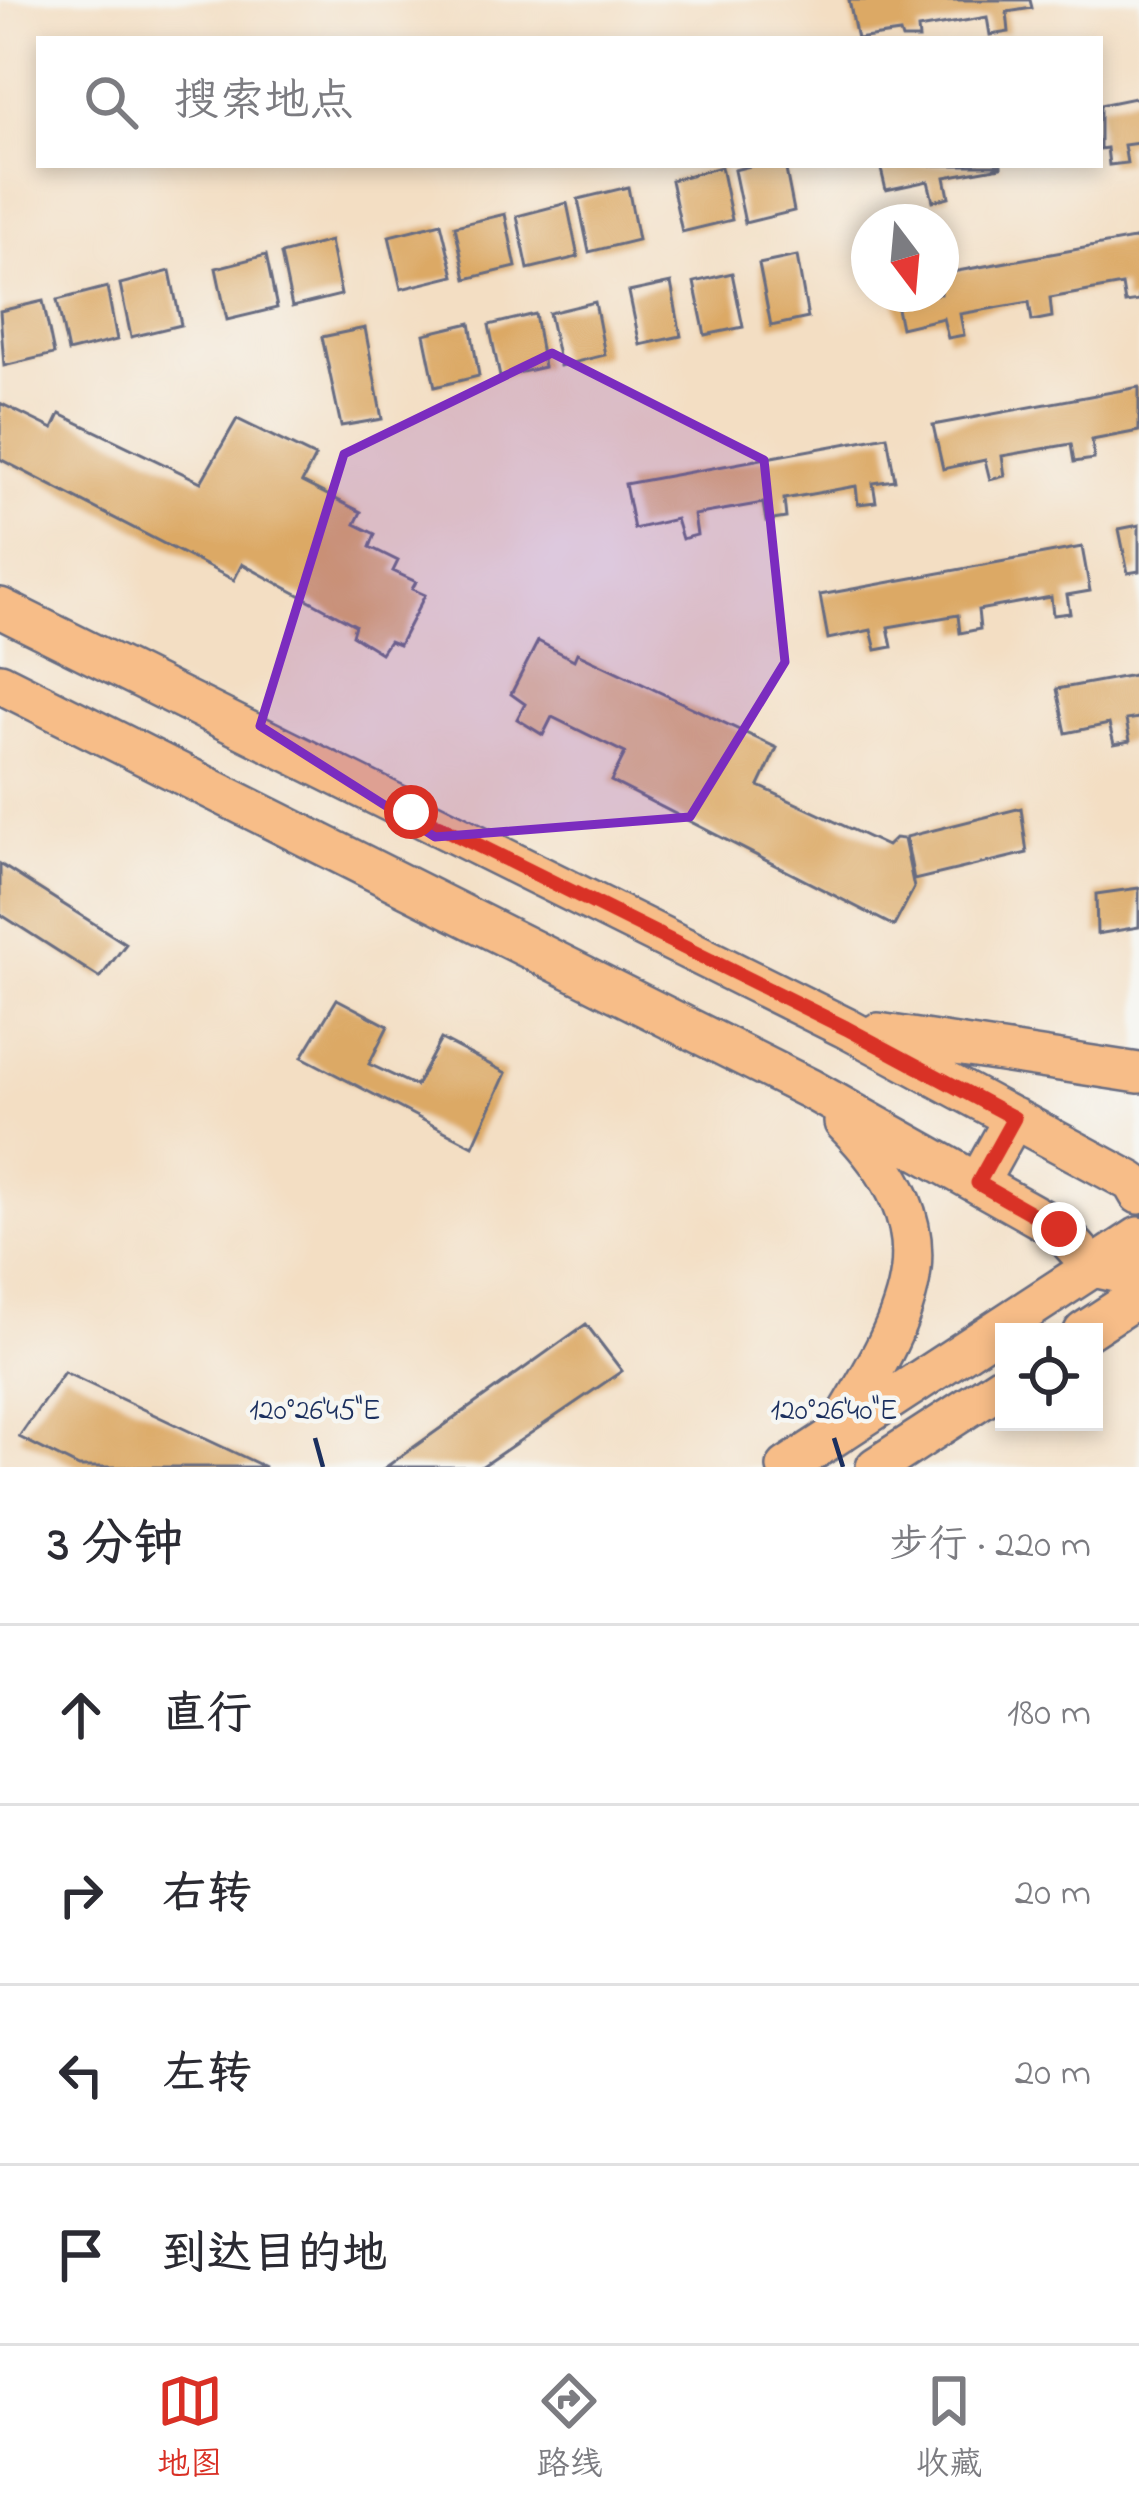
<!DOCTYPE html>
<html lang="zh">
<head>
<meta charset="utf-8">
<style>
  :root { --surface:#fff; --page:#f7f7f7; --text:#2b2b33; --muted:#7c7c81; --line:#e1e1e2; --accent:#d93025 }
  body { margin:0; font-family:"Indie Flower","LXGW WenKai TC",sans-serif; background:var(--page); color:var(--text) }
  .controls { position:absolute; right:36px; bottom:36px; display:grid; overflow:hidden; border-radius:0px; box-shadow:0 6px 18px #0003 }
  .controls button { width:108px; height:108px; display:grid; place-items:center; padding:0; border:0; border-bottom:3px solid var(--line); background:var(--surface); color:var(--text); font:60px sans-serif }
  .compass { position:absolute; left:851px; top:204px; width:108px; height:108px; border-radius:50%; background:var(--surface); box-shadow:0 6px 18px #0003; rotate:164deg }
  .stop { position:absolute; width:36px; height:36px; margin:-27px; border:9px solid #d93025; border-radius:50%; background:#fff }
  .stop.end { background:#d93025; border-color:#fff; box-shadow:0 3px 12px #0008 }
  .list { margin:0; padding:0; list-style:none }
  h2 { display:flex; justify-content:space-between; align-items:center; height:156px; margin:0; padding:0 48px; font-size:51px }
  h2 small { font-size:39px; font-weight:400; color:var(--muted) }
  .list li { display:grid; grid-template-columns:78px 1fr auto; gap:36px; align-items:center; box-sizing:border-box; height:180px; padding:0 48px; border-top:3px solid var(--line) }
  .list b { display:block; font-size:45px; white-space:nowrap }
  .list em { font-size:39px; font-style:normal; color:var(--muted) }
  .icon { flex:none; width:66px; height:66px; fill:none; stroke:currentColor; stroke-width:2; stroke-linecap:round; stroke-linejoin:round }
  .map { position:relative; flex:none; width:1139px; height:1467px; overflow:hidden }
  .search { position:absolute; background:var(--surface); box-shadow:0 6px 18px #0003; left:36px; right:36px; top:36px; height:132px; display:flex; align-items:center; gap:30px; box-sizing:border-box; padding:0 42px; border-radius:0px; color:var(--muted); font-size:45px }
  .sheet { height:876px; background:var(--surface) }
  nav { display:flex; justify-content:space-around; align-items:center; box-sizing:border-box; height:168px; border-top:3px solid var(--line); background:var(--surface); font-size:33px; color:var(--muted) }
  nav a { display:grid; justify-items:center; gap:6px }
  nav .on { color:var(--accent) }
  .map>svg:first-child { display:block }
  .building { fill:#dca965 }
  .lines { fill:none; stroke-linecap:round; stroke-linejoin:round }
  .major-casing { stroke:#676c81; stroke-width:44 }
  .major { stroke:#f7bd88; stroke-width:39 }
  .route { stroke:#d93025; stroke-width:15 }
  .marked { fill:#7b2cbf; fill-opacity:0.2; stroke:#7b2cbf; stroke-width:9; stroke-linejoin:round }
  .ticks { fill:none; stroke:#1b2f5e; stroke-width:4.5 }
  .ticks-label { font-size:30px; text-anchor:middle; fill:#1b2f5e; stroke:#f6f6f2; stroke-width:9; stroke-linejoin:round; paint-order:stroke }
</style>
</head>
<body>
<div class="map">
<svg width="1139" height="1467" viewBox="0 0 1139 1467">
  <rect width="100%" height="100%" fill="#f6f6f2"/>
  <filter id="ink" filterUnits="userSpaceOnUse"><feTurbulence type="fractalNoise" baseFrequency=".00833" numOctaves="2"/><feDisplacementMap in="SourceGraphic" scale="24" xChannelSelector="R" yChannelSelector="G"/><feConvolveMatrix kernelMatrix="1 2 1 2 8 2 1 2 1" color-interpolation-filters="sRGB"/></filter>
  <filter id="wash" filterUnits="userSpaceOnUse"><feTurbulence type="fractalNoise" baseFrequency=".004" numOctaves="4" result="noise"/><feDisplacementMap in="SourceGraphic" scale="48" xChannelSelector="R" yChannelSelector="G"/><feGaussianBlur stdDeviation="2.7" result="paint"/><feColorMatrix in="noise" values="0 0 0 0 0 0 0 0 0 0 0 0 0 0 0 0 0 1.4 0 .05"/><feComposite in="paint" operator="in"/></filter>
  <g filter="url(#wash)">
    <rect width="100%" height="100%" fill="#f3dec3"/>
    <g id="blocks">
      <!-- building -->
      <path class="building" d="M849 0H1030L1032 8 1007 12 1009 32 990 35 987 17 918 29 919 39H902L900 33 857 39Z
        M1139 97V143L1124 145 1127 163 1109 165 1107 148 1100 149V105Z
        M754 165H785L794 211 745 223 734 170Z
        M880 165H1001V167L945 177 949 197 933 201 928 181 886 190Z
        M721 167 732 220 682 232 671 180Z
        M628 187 638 240 589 252 578 199Z
        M567 203 578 257 528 269 517 216Z
        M505 214 516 267 466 279 455 226Z
        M441 223 454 276 401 289 389 236Z
        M1139 238V301L1125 303 1122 285 1050 298 1052 317 1032 321 1029 302 960 314 964 335 948 338 943 318 901 328 894 294H941V274Z
        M330 241 341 295 292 307 281 254Z
        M266 255 277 308 227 320 216 268Z
        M797 256 808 318 771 326 759 264Z
        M170 271 181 325 131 337 120 284Z
        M732 273 743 327 705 335 694 282Z
        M671 283 681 336 640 345 629 292Z
        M107 287 117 340 68 352 57 300Z
        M43 301 54 354 4 366 0 311Z
        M595 302 605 355 560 366 549 313Z
        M535 314 544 367 500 377 489 325Z
        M470 323 479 376 435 387 424 334Z
        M365 328 382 419 341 426 322 337Z
        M1139 387V431L1092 440 1094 459 1074 462 1071 444 1002 456 1005 476 990 480 985 460 943 469 933 425Z
        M0 403 53 429 60 414 201 482 237 419 315 457 302 482 361 512 355 524 375 534 370 547 398 561 393 571 416 582 412 589 425 595 399 645 389 641 381 653 352 635 355 625 242 564 234 580 0 459Z
        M887 436 895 480 873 483 876 502 858 504 856 486 784 499 786 518 766 521 763 503 694 515 697 535 682 539 676 519 634 529 625 484Z
        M1139 525V571L1128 573 1119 529Z
        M1082 547 1090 591 1067 595 1070 613 1053 615 1051 597 978 610 980 629 960 633 958 615 888 627 892 647 876 650 871 630 828 639 820 595Z
        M538 641 574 660 577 653 777 748 759 786 887 846 895 838 904 839 914 888 894 926 611 781 625 753 552 717 543 735 517 719 525 704 511 694Z
        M1139 674V718L1126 720 1130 741 1114 744 1109 724 1066 733 1057 689Z
        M1021 808 1027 853 914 880 906 837Z
        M0 864 126 944 100 978 0 914Z
        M1139 888V927L1097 934 1096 894Z
        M337 999 388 1026 369 1064 416 1086 441 1039 506 1073 473 1146 302 1057Z
        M586 1324 622 1371 481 1467H386Z
        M64 1372 265 1467H79L19 1437Z"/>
    </g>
  </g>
  <g filter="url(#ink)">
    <use href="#blocks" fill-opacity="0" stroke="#676c81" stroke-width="3"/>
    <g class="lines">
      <defs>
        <path id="major" d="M0 608 846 1028 1132 1182 1139 1194
          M0 683 810 1089 1059 1229 1093 1267 1139 1277
          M878 1033 1139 1073
          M978 1183 1014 1118
          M1084 1332 1139 1296
          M841 1426C912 1308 955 1233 844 1122
          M787 1467 1139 1237
          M876 1467 1004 1384"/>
      </defs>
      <!-- major casing -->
      <use href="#major" class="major-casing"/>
      <!-- major -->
      <use href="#major" class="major"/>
    </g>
  </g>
  <g class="lines" filter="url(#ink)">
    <!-- route -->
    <path class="route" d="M411 812 846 1028 1014 1118 978 1183 1059 1229"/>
  </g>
  <!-- marked area -->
  <path class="marked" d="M552 353 764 460 785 662 690 817 435 837 260 726 344 454Z"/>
  <!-- ticks -->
  <path class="ticks" d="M315 1438 323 1467M834 1438 843 1467"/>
  <g class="ticks-label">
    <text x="315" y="1419">120°26'45"E</text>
    <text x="834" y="1419">120°26'40"E</text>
  </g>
</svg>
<div class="controls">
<button><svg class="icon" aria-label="locate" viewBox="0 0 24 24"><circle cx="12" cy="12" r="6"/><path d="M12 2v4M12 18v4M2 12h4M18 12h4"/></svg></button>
</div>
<svg class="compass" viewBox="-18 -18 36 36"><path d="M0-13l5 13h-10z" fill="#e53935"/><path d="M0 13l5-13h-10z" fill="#7c7c81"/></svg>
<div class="stop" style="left:411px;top:812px"></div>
<div class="stop end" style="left:1059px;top:1229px"></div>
<div class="search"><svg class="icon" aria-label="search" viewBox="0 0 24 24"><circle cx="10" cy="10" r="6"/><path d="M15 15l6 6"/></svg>搜索地点</div>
</div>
<section class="sheet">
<h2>3 分钟<small>步行 · 220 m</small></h2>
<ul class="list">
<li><svg class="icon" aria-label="ahead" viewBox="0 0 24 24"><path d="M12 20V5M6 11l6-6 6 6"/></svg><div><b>直行</b></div><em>180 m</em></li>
<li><svg class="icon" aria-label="right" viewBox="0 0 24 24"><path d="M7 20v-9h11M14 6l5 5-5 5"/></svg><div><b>右转</b></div><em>20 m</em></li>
<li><svg class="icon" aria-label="left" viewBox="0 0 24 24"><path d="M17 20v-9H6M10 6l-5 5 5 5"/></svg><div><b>左转</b></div><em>20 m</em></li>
<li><svg class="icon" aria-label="arrive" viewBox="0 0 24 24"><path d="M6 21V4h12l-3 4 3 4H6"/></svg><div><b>到达目的地</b></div></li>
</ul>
</section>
<nav>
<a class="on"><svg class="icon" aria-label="map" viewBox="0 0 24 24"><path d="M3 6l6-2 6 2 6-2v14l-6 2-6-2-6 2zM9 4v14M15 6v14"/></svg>地图</a>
<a><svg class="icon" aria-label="directions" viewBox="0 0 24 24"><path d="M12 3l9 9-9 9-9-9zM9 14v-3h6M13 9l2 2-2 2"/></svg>路线</a>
<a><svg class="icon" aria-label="saved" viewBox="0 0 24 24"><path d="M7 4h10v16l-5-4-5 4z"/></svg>收藏</a>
</nav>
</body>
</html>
